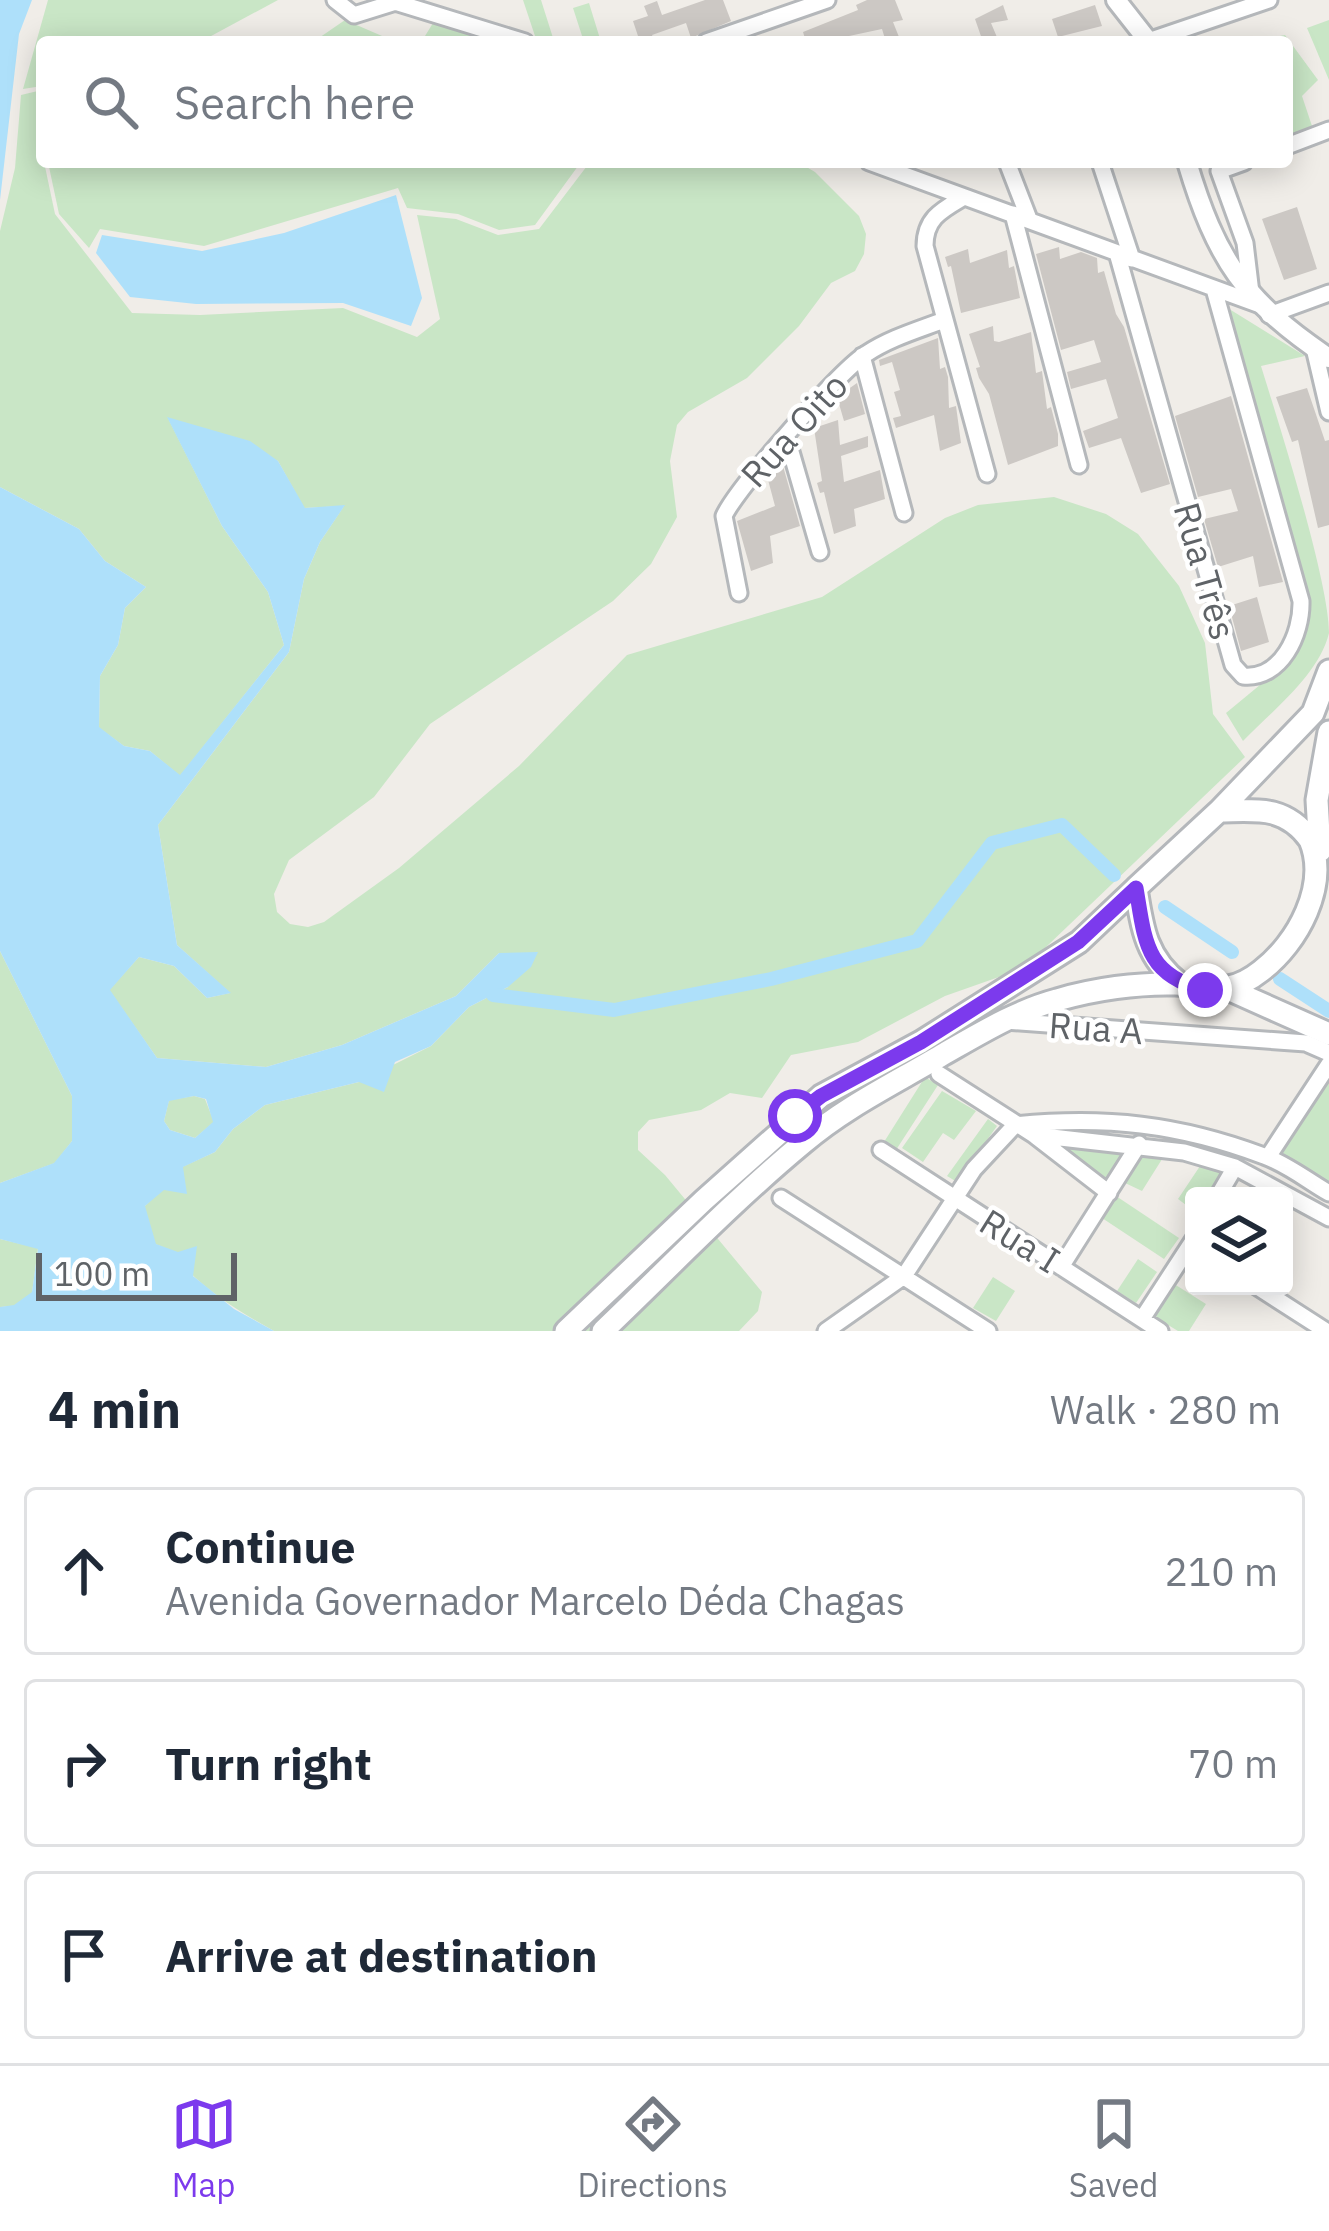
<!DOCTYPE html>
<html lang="en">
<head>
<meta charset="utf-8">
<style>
  :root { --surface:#fff; --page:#f6f6f7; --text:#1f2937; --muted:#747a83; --line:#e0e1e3; --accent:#7c3aed }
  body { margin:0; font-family:"IBM Plex Sans",sans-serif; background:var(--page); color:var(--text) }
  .controls { position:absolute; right:36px; bottom:36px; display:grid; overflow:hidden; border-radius:12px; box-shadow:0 6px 30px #0003 }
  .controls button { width:108px; height:108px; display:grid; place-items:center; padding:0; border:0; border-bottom:3px solid var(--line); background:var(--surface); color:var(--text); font:60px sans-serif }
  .scale { position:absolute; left:36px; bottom:30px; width:201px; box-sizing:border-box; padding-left:12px; border:6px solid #5f6367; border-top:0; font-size:33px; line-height:42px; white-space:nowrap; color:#5f6367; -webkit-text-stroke:9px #fff; paint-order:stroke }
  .stop { position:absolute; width:36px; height:36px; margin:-27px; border:9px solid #7c3aed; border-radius:50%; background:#fff }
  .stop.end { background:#7c3aed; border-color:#fff; box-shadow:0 3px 12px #0008 }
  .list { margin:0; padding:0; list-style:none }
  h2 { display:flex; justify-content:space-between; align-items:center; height:156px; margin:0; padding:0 48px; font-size:51px }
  h2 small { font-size:39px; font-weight:400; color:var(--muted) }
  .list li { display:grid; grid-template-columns:78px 1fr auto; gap:36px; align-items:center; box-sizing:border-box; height:168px; margin:0 24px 24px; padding:0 24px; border:3px solid var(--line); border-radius:12px }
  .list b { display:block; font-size:45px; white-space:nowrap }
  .list p { margin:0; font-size:39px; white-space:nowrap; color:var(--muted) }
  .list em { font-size:39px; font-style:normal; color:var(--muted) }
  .icon { flex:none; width:66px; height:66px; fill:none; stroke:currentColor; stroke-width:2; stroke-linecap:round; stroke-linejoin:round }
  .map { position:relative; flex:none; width:1329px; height:1331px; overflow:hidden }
  .search { position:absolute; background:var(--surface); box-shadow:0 6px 30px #0003; left:36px; right:36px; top:36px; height:132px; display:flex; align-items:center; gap:30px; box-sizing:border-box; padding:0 42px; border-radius:12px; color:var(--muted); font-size:45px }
  .sheet { height:732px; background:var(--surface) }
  nav { display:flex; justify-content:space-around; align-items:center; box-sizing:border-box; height:168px; border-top:3px solid var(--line); background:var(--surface); font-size:33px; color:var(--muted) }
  nav a { display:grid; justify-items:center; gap:6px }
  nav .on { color:var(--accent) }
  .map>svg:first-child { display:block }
  .green { fill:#c9e6c6 }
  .water { fill:#aee0fa; fill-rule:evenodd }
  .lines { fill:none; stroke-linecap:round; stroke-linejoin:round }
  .canal { stroke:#aee0fa; stroke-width:14 }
  .building { fill:#ccc8c4 }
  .minor-casing { stroke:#b5b8bb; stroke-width:21 }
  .tertiary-casing { stroke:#b5b8bb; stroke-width:24 }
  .secondary-casing { stroke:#b4b7bb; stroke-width:27 }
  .minor { stroke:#fff; stroke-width:15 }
  .tertiary { stroke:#fff; stroke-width:18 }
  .secondary { stroke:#fff; stroke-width:21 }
  .route { stroke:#7c3aed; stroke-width:15 }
  .labels { text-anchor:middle; stroke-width:9; stroke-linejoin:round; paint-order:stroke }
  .street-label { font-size:36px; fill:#5f6367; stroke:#fff }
</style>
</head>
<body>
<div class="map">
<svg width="1329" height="1331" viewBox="0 0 1329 1331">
  <rect width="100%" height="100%" fill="#f0ede8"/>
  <!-- green -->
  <path class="green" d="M48 0H278L200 42H42V86L23 89Z
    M523 0H541L554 41 535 36Z
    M589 3 601 42H584L573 8Z
    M345 20 396 42H313Z
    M1329 20V80L1307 28Z
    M433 23 493 42H405L425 36Z
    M1285 35 1318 80 1302 96 1313 129 1287 140V42H1245Z
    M42 90 40 143 55 214 132 313 200 315 343 308 417 337 440 319 417 215 456 219 498 235 539 229 590 162H798L815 172 859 216 866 234 864 254 855 271 831 283 799 326 747 378 688 412 677 425 670 461 677 517 651 564 613 601 430 724 374 797 289 860 274 894 277 912 290 924 308 927 324 922 399 868 519 766 627 655 822 597 945 518 978 505 1054 497 1106 514 1138 534 1179 586 1205 643 1213 714 1245 757 1024 968 945 996 858 1042 791 1055 762 1098 730 1093 701 1110 649 1120 638 1132V1150L665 1175 762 1292 758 1311 739 1331H274C247 1316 222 1301 199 1281 179 1264 183 1254 155 1244L144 1207 182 1167 215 1152 233 1129 265 1105 359 1082 431 1046 469 1007 508 987 499 953 456 996 342 1045 266 1067 157 1058 109 990 139 957 174 966 207 998 230 993 177 945 158 825 289 652 304 579 320 542 344 506 304 508 278 461 168 418 222 526 268 592 284 645 180 776 150 751 124 746 99 728 100 676 118 645 125 608 146 587 105 561 79 529 0 487V231L15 168 21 95Z
    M48 162H581L535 225 499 230 458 214 407 208 398 188 204 246 100 229 89 248 59 214Z
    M1226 307 1305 356 1261 366C1279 424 1329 581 1329 633 1319 675 1272 711 1243 741L1226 713 1290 660 1308 603Z
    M0 951 72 1096V1141L55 1163 0 1183Z
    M1329 1071V1184L1276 1153Z
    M925 1077 938 1085 896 1150 884 1142Z
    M942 1091 976 1111 954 1140 943 1133 923 1162 902 1148Z
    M194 1096 205 1099 214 1122 195 1138 170 1130 164 1121 169 1100Z
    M988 1119 997 1126 957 1182 947 1176Z
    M1056 1145 1126 1150 1107 1180Z
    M1143 1149 1164 1156 1142 1191 1123 1182Z
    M1202 1163 1223 1171 1207 1196H1194V1211L1178 1199Z
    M1116 1196 1179 1238 1164 1259 1102 1218Z
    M0 1239 38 1248 32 1293 14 1306 0 1307Z
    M1138 1259 1157 1272 1136 1303 1117 1291Z
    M993 1277 1015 1291 996 1321 973 1308Z
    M1171 1282 1206 1304 1189 1331H1178L1150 1314Z"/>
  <!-- water -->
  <path class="water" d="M0 0H32L19 34 0 200Z
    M396 195 422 298 411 326 343 303 196 304 130 297 96 253 102 235 202 251 284 233Z
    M167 417 250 441 278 461 305 508 345 505 320 542 304 579 289 652 158 825 177 945 231 993 207 998 174 966 139 957 110 990 157 1058 266 1067 342 1045 456 996 499 953 538 952 531 967 508 987 469 1007 431 1046 395 1062 384 1092 359 1082 265 1105 233 1129 215 1152 183 1167 187 1194 164 1190 145 1206 156 1244 178 1252 197 1246 193 1276 234 1309 274 1331H0V1307L14 1305 32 1292 38 1249 0 1239V1183L54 1163 72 1141V1096L0 951V487L79 529 105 561 146 587 125 608 118 645 100 676 99 727 124 746 150 751 180 775 284 645 268 592 222 526ZM194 1096 206 1099 213 1122 195 1138 170 1130 164 1121 169 1101Z"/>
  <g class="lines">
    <!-- canal -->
    <path class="canal" d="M1165 907 1232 952
      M1280 979 1329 1011
      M493 995 614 1010 771 979 917 941 992 843 1062 825 1114 875"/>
  </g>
  <!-- building -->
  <path class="building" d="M705 0H723L731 21 691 38 686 23 652 35 655 42H640L633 21 648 16 644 6 657 1 662 15Z
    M867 0H895L903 20 893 22 901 42H886L882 29 849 36 852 42H806L803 32 858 10 856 5Z
    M1003 5 1008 20 991 23 999 42H983L975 19Z
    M1095 5 1102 26 1058 37 1052 19Z
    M1297 207 1317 269 1284 280 1262 219Z
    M1059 247 1060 259 1081 252 1097 258 1098 273 1104 271 1116 314 1124 327 1170 484 1141 493 1121 438 1089 448 1083 431 1118 418 1106 379 1071 389 1067 372 1101 362 1094 340 1061 350 1036 254Z
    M968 249 970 263 1007 250 1009 268 1014 266 1020 298 961 313 951 266 948 267 945 257Z
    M993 326 994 341 999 342 1031 332 1036 373 1042 371 1047 409 1051 407 1058 434V446L1008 465 989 394 979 378 976 368 980 367 969 334Z
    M938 338 940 369 945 367 948 377 949 408 956 406 961 443 940 451 934 415 896 428 893 418 901 416 894 392 900 390 892 362 880 366 879 360Z
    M857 383 865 414 844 421 837 397Z
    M1307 388 1325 441 1329 440V525L1318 528 1298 440 1292 442 1276 397Z
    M1231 396 1283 582 1259 587 1253 556 1218 567 1204 519 1238 511 1231 489 1198 497 1175 416Z
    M838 420 840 445 868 436V447L841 456 844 482 880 470 885 499 854 509 856 526 834 534 824 492 820 493 817 483 822 481 814 428Z
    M783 466 800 526 770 536 773 563 751 571 737 521 775 506 767 476Z
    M1257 597 1269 642 1241 651 1229 606Z"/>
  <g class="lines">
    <defs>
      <path id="minor" d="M335 0 354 15 402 0
        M395 2 525 42
        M706 42 827 0
        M1145 42 1269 0
        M1287 146 1329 130
        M869 162 1260 305
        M1007 162 1029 219
        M1100 162 1132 259
        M1244 162 1219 171 1245 243 1251 293
        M964 197C942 210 925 218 925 246L987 474
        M1013 214 1079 465
        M1117 253 1233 665 1243 676C1281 680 1302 634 1301 601L1214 289
        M1269 315 1329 293
        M1314 348 1329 412
        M862 356 904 513
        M787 438 820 552
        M739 593 724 516C736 489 840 370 866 354 890 338 918 330 944 320
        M1005 1021 1306 1043 1329 1053
        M939 1074 1034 1135 1109 1193
        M1034 1135 1184 1152 1235 1167 1329 1218
        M881 1150 1160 1331
        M1268 1157 1329 1064
        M1218 1196 1235 1167
        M781 1198 988 1331
        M1061 1267 1139 1144
        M1256 1286 1326 1331
        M1142 1319 1194 1239
        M826 1331 904 1276 974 1169 1015 1125C1105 1116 1179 1124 1264 1156 1287 1164 1308 1181 1329 1193"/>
      <path id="tertiary" d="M1116 0 1149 42
        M1187 162C1216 259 1244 301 1329 358"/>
      <path id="secondary" d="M1219 811 1313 713 1329 671
        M1320 851 1317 800 1329 732
        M1228 989 1329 1034
        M566 1331 704 1200 821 1096 921 1042 1079 942 1136 888
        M603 1331C669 1268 733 1201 803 1143 845 1107 895 1083 942 1055 979 1034 1016 1011 1057 1000 1094 989 1138 983 1175 984 1212 985 1228 997 1261 971 1298 943 1329 885 1310 840 1301 827 1288 817 1273 813 1257 809 1236 811 1219 811L1136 888C1142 928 1146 958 1180 984"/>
    </defs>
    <!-- minor casing -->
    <use href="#minor" class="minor-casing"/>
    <!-- tertiary casing -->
    <use href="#tertiary" class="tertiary-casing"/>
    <!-- secondary casing -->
    <use href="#secondary" class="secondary-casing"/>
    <!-- minor -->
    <use href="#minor" class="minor"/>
    <!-- tertiary -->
    <use href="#tertiary" class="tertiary"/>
    <!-- secondary -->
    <use href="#secondary" class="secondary"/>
  </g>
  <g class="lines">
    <!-- route -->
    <path class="route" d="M795 1116 821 1096 921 1042 1078 942 1136 888C1145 941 1145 975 1205 990"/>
  </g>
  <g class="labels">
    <!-- street labels -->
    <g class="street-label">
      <text transform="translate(794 430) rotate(-48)" y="13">Rua Oito</text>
      <text transform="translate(1205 571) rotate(74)" y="13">Rua Três</text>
      <text transform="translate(1096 1028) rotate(4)" y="13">Rua A</text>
      <text transform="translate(1020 1241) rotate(32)" y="13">Rua I</text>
    </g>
  </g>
</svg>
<div class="controls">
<button><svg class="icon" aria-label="layers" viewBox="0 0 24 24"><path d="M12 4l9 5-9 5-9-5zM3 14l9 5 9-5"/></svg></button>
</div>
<div class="scale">100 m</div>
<div class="stop" style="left:795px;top:1116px"></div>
<div class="stop end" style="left:1205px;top:990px"></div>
<div class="search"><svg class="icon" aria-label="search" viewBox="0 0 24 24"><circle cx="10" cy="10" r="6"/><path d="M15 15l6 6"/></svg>Search here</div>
</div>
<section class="sheet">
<h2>4 min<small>Walk · 280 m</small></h2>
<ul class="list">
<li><svg class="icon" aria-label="ahead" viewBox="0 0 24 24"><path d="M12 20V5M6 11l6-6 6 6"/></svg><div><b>Continue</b><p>Avenida Governador Marcelo Déda Chagas</p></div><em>210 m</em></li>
<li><svg class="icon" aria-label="right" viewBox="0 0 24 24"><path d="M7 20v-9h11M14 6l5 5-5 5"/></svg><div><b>Turn right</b></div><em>70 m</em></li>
<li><svg class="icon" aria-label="arrive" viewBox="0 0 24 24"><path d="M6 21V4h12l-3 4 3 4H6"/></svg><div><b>Arrive at destination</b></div></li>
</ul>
</section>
<nav>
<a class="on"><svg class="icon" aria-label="map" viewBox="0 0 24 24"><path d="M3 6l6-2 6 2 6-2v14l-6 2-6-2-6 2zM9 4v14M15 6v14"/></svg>Map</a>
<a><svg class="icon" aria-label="directions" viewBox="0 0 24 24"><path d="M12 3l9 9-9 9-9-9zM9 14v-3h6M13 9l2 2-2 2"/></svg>Directions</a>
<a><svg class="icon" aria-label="saved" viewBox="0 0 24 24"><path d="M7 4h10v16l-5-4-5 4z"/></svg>Saved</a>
</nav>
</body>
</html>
